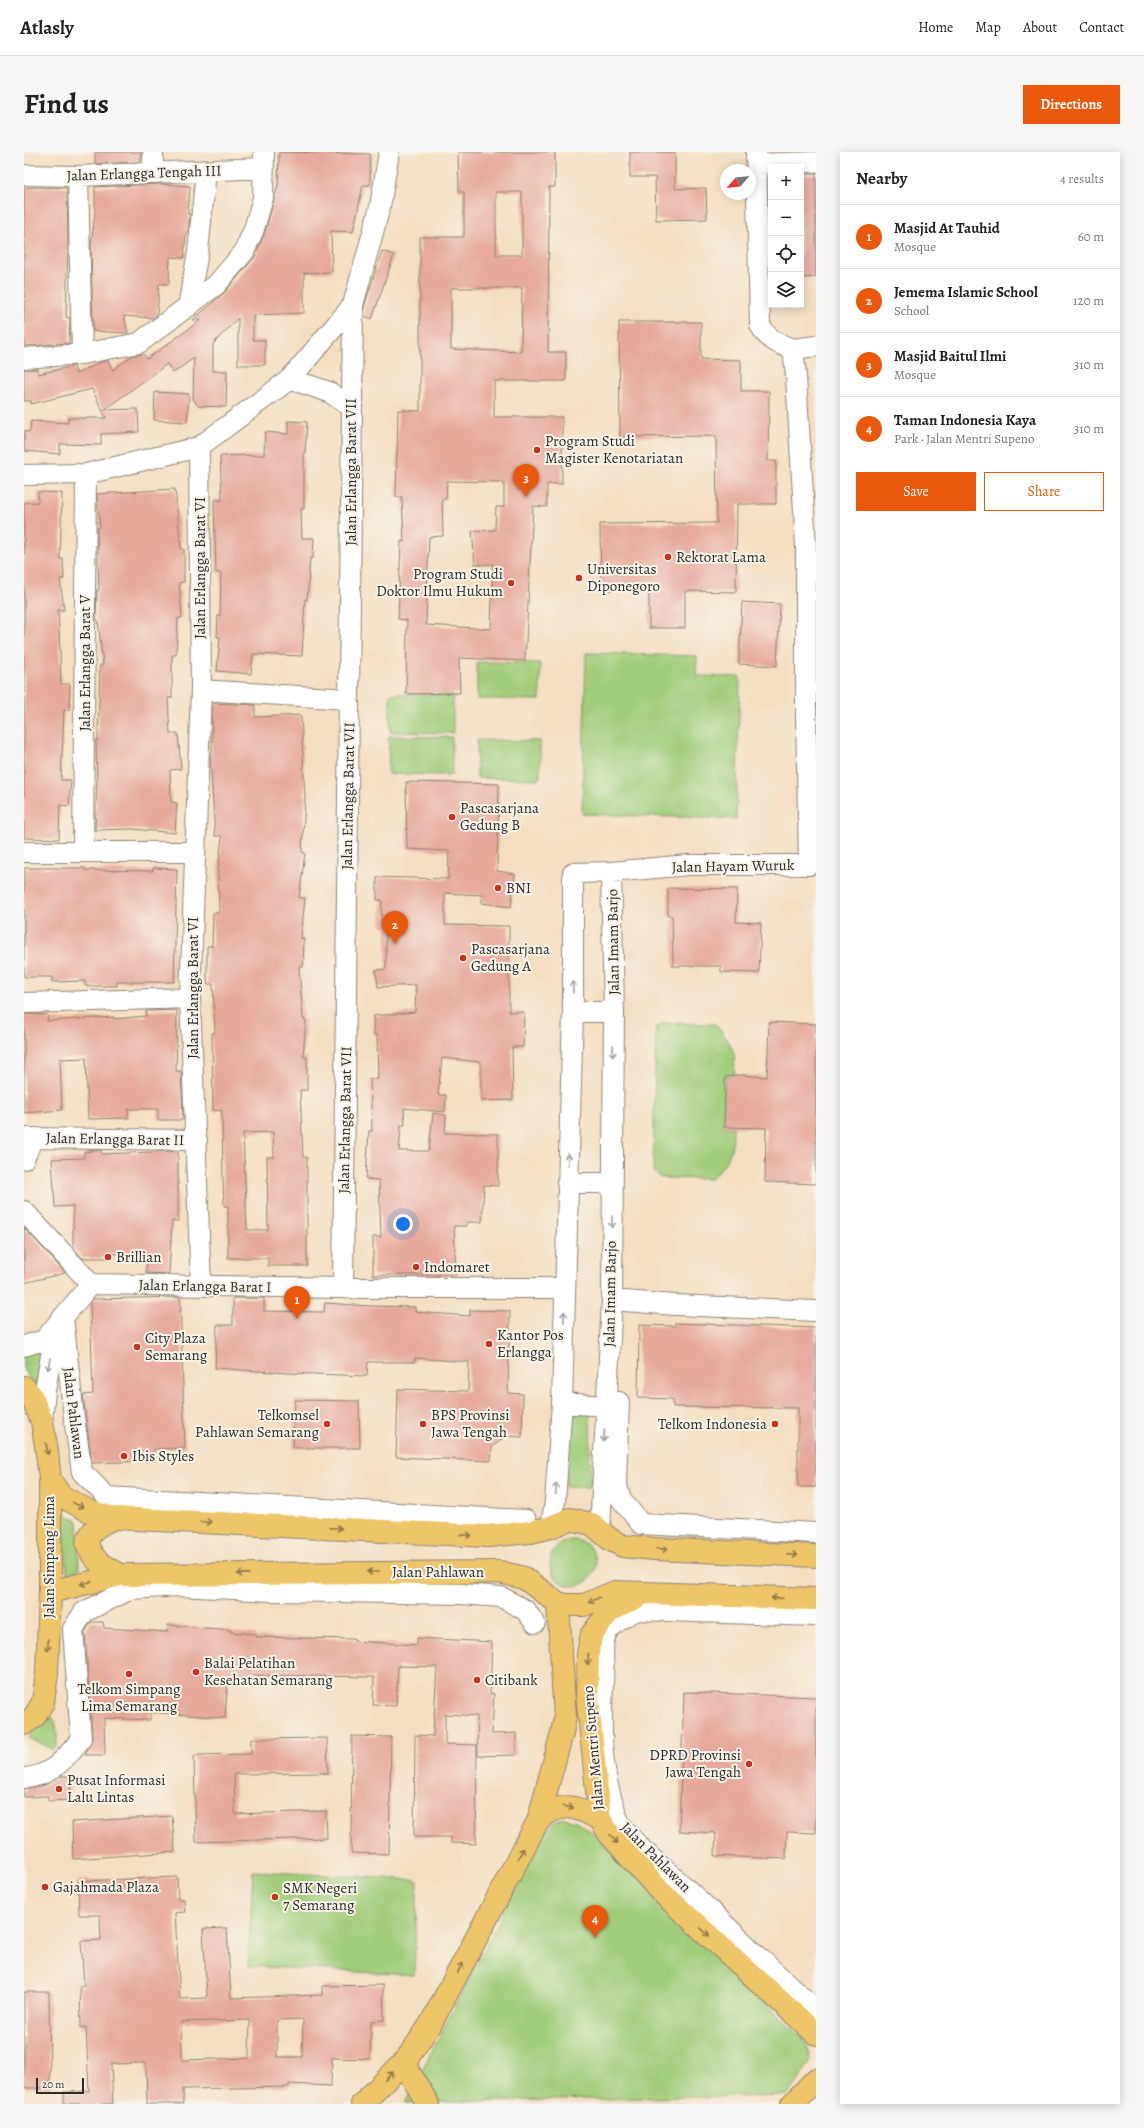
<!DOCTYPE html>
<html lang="en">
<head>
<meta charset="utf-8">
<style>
  :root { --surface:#fff; --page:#f6f6f6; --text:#202124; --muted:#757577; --line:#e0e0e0; --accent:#ea580c }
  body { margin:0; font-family:Alegreya,serif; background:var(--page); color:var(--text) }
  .controls { position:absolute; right:12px; top:12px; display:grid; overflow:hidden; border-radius:0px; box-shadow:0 2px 10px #0003 }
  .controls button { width:36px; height:36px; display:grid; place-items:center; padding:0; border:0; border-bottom:1px solid var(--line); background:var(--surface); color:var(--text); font:20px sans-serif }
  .compass { position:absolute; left:696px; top:12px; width:36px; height:36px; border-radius:50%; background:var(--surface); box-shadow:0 2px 10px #0003; rotate:243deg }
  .scale { position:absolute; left:12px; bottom:10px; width:48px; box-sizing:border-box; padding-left:4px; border:2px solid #2b2b2b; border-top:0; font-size:11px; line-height:14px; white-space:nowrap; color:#2b2b2b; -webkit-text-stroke:3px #f7f3e8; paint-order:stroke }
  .you { position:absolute; left:379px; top:1072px; width:14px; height:14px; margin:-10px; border:3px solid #fff; border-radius:50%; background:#1a73e8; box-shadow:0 0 0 6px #1a73e833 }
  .badge { display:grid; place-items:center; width:26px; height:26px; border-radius:50%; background:var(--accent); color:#fff; font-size:13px; font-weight:700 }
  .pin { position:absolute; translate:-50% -33px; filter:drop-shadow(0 1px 2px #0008) }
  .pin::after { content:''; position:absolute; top:21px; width:14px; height:12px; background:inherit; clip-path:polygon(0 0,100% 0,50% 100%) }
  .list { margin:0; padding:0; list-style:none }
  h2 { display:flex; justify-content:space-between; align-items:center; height:52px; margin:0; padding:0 16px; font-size:17px }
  h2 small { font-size:13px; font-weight:400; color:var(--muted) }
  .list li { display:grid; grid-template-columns:26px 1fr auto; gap:12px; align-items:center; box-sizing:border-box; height:64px; padding:0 16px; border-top:1px solid var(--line) }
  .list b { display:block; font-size:15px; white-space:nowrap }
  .list p { margin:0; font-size:13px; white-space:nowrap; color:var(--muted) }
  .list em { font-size:13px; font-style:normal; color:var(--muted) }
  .actions { display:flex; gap:8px; padding:12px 16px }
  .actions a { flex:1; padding:9px 0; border:1px solid var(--accent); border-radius:0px; text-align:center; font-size:14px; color:var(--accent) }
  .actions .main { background:var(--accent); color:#fff }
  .icon { flex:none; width:22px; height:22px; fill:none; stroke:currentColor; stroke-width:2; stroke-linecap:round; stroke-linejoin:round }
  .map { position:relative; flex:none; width:792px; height:1952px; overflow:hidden; border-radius:0px }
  header { display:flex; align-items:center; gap:24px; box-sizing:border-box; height:56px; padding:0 20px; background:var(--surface); border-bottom:1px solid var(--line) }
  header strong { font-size:19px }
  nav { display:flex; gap:22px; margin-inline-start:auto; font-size:14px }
  .intro { display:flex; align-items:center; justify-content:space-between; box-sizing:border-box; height:96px; padding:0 24px }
  h1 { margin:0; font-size:28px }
  .button { padding:10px 18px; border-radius:0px; background:var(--accent); color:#fff; font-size:14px; font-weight:700 }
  main { display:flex; gap:24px; padding:0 24px }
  aside { flex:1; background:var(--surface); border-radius:0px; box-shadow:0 2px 10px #0003 }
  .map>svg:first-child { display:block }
  .green { fill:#a1cd7a; stroke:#667c52 }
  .building { fill:#e7a99c; fill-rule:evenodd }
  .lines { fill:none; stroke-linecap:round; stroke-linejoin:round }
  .minor-casing { stroke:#908476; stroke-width:22 }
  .major-casing { stroke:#908476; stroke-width:24 }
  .minor { stroke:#fff; stroke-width:20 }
  .major { stroke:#eec569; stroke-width:22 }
  .oneway { stroke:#a0a0a0 }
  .oneway2 { stroke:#8c784a }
  .poi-dot { fill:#c8321e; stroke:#f7f3e8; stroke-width:1.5 }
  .labels { text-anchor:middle; stroke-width:4; stroke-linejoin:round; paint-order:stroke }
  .street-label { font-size:15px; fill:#2b2b2b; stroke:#f7f3e8 }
  .poi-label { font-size:15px; fill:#2b2b2b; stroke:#f7f3e8; text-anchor:start }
</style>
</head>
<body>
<header>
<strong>Atlasly</strong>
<nav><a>Home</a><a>Map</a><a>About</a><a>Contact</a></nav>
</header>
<div class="intro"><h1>Find us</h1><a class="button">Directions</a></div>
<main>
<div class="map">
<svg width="792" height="1952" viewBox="0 0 792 1952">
  <rect width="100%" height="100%" fill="#f7f3e8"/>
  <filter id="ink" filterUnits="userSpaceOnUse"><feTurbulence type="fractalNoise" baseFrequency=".025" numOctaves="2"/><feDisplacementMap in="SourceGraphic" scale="8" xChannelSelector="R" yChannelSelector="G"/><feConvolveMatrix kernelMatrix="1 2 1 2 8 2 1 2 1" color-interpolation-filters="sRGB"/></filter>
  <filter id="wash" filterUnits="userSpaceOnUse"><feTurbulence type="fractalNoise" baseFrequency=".012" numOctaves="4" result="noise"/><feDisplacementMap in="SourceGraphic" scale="16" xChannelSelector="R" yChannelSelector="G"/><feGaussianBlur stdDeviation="0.9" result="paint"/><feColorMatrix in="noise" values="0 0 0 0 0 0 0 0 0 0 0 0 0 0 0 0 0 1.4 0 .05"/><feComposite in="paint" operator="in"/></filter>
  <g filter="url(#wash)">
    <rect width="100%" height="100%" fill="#f4dec1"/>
    <!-- green -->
    <path class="green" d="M562 501 673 504 672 524 716 525 712 667 558 662Z
      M453 510 516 511V548L453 547Z
      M366 542 429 543V581L366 580Z
      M365 584 428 585V623L364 622Z
      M453 588 516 589V627L453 626Z
      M639 871 691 872C709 894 712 896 710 925H701L700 975H709C709 1002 705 1008 687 1027L637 1026 629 1019 632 876Z
      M22 1196 11 1233 0 1219V1202Z
      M566 1261 567 1335H542L540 1262Z
      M42 1363 54 1369 55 1417 43 1424 40 1364Z
      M526 1411a23 23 0 1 1 46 0a23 23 0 1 1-46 0Z
      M28 1565C34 1571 33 1586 33 1595L29 1597 6 1587V1583Z
      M539 1666 552 1669 565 1678 783 1891 786 1909 776 1928 764 1943 381 1951 520 1681 529 1671Z
      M229 1719 394 1728 390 1823 224 1814Z"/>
    <g id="blocks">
      <!-- building -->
      <path class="building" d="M71 0H117L116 10 71 12Z
        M255 0 346 2V33H339L329 80 307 79 308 120 280 121V161L229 163V188H241V213H214V166L189 192V219H203L202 255 174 254 169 247 170 206 149 221 143 212 80 258 114 257 115 280 77 282V293L36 292V302L0 299V279L6 280 7 269 44 271V266H82L68 237 7 252V249H0V217H14V222L50 214 52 222 77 210 84 209 89 218 108 204 119 202 123 207 177 168H169L201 140 231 105 241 80 254 33Z
        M434 0H531V35H525L524 200H542V229H470V265H538V332H523V355L509 354 501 509 435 506 436 541 382 542 383 468 374 467 377 389 380 390 378 345H372L374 258 396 259V85H440V40H435ZM472 40H498V103H472ZM427 136H498L497 200 427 197ZM423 329 480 330V355H472L471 378 448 379 451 413 469 412 467 477 402 473 405 385 419 384 418 347H422Z
        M606 0H651V37L682 36 683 67 632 68 631 25H606Z
        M777 22H792V125L777 126Z
        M137 32 166 34 164 62H166L164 81H162L160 106 146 105 145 132H135L133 163 129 166 100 164 104 181 69 179 67 94 71 61V35Z
        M12 35 43 36 44 90 42 165 46 166 45 191 0 194V36Z
        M358 99 370 103 348 167 340 164V155Z
        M595 170H677V207L717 208V239H745L744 309H752V352H713L712 440 661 439V476H625V439L577 438 576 372 693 371 692 284 596 285Z
        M131 240 165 242 163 270 130 268Z
        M264 269 283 270 281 300H280V357H277L278 386H290L289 406H286L283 448 281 447 278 504 229 502 227 522 193 519 196 485H193L194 463 196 464 197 421H192L190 348H198L196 304 240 303 241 280 264 282Z
        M151 337 157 397H160V430L155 431 158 466H154L152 503H148V546H144L146 582 154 581 157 617 146 618 147 650 153 651 151 681 108 677 71 678 73 627 72 588H74L76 513H79L74 468H72L73 438H75L73 376H76L73 342Z
        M14 340 38 341 36 407H39L40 427H36L40 458H34L36 499 37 532H46L45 558H40L37 628H47L45 654 36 653 35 687 0 686V351L14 350Z
        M718 450 756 452 753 514 715 512Z
        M188 551 231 553V565L277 563 281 648 278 700 281 701 275 746H281L277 786 280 787 279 815H275L279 867 282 868 279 905H283V938H276L279 1005H283V1114H244V1106H204V1054H200L199 1029 198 958 189 959 188 881H191L189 832H184L183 827V794H188L189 761H195L194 719 198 684H191L186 603H188ZM249 980 250 1005H243L244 1078H223L219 981Z
        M382 630 475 632 473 719 491 722 487 755 457 751 458 743 421 741V773L485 774V860H500L499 895H488L489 948 457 949V910L418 906 414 943H422L421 960 380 956 381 973H377L375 999H405L409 961 422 963 421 981 474 982V1034L460 1033 458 1070H443V1074H430L432 1123H349V1085H357L355 1028 342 1027 345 979H348L346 927H354L353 883H350L349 864 391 860 392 833 354 835 352 818 362 817V774H357L358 748H353V725L424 727 425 699 383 697Z
        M0 716H60V718L129 719V716L153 717 150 830H93V834H61V829L28 830V825H0Z
        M644 736 713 737 712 770 737 771 735 821 697 820V814H649L648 764H644Z
        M153 858 152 919H157L159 968H134V957H104V966L64 967 62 906 36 907 38 958 0 961V862L24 863 23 869 90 865V867L122 864V859Z
        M745 870 792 872V1032L741 1030 742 976 700 975 701 925 717 923 743 925Z
        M77 998 78 1002 154 999V1069H148L145 1122 122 1121 123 1102H85V1106H58L49 1095V1054L31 1055 28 1007 60 1006V1000Z
        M0 1076 20 1097 41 1121 0 1131Z
        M156 1145 161 1296 130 1297V1309L68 1311 59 1243 69 1242 66 1151 69 1147Z
        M209 1146H240V1159L300 1160 301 1151 346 1154 391 1155V1160L446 1164V1158L486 1159 484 1241 499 1242 498 1285 482 1284 468 1295 467 1309 372 1305 374 1237 444 1239 445 1210 391 1206V1210H344L343 1224 263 1221 191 1216 193 1173H209Z
        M651 1171 792 1176V1335H774V1256L649 1255V1247L614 1246 615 1173 651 1174Z
        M271 1248 335 1249 336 1296H269Z
        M67 1470H79L80 1476 143 1480 144 1473 207 1478V1480L232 1482V1485L330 1487V1489L393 1493V1486L468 1490 466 1541 470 1542 468 1582 492 1581V1603L454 1604 453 1564 421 1562V1592L453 1593 452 1692 427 1691V1685H390L391 1583 409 1584 413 1515 374 1514 372 1554 349 1553 350 1525 230 1523V1528L204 1527 201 1566 126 1560V1568L80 1566 81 1603H61L68 1586 61 1480Z
        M660 1540 792 1545V1681L763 1680 762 1707 691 1704 692 1681 655 1679Z
        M328 1584 367 1585 365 1702 327 1701Z
        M303 1586 304 1621 210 1622 211 1662 302 1659 303 1686 172 1690 170 1603 227 1602V1587Z
        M37 1624H46L47 1648 24 1649V1644L0 1645V1637L21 1633Z
        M148 1664 151 1700 49 1707 48 1670Z
        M153 1725 154 1747H160L161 1760 151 1761 156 1847 183 1846 179 1777 203 1776 207 1846 298 1843V1834L359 1833 360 1868 347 1869 346 1907 308 1906 307 1934 265 1932V1935L159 1937V1952H123L122 1911 87 1912 89 1952H40V1940L65 1939 62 1875 57 1876 56 1834H60L57 1789 77 1788 76 1763H55L54 1729ZM279 1867 278 1905H253V1868ZM226 1868 225 1906 158 1908 157 1870Z
        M0 1840H25L26 1936H0Z"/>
    </g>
  </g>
  <g filter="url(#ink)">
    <use href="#blocks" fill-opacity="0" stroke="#908476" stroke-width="1"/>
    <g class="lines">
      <defs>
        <path id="minor" d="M129 0V19
          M733 12 792 10
          M0 23 54 24 240 16
          M54 24 58 202
          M164 155 174 100 182 19
          M769 197 792 194
          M0 206 58 202 115 191 192 133 220 100 230 77 239 46 240 0
          M266 227 305 240 327 255
          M175 295 177 538 166 846 177 1134
          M0 323 62 322 175 295 266 227 329 153 356 55 365 0
          M177 538 325 547
          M0 700H171
          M59 700 62 322
          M0 851 166 846
          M549 860H590
          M0 986 173 988
          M0 1007 9 986
          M543 1031H588
          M0 1059 67 1132
          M319 1136 329 153
          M588 1148 651 1153 792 1159
          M39 1165 50 1266 58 1320 83 1345C222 1353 362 1360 502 1368L507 1380
          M0 1194 20 1188 67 1132 319 1136H541
          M595 1250 592 1332 597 1347 617 1372 792 1381
          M538 1251 582 1254
          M18 1269 21 1239 32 1174
          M527 1375 531 1349 538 1251 549 860V721L587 720 664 713H785L782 566V394L772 224 769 197C754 192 744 188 736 173L732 0
          M576 1378 588 1148 590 860 587 720
          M792 1464 613 1458C568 1481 582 1489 579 1532 577 1573 576 1612 589 1652 591 1657 592 1664 595 1669 607 1692 646 1721 665 1739 708 1778 748 1820 792 1857
          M0 1626C27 1625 41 1607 57 1587L49 1477 60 1460 107 1437 156 1434 247 1439 437 1442 477 1445 501 1458 511 1471"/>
        <path id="major" d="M0 1235 7 1243 18 1269 23 1300 26 1328V1440L23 1521 19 1550 10 1565 0 1572
          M26 1328 37 1344 65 1359 90 1366 463 1384 507 1380 527 1375 546 1367 568 1372 587 1388 599 1394 630 1397 792 1404
          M90 1366C77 1372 67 1376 63 1391 68 1409 81 1415 96 1423
          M26 1440 96 1423 476 1420 500 1426 534 1451 542 1453H560L591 1440 792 1447
          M615 1444 586 1459 568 1482 564 1502 563 1542 576 1667 586 1683 635 1738 792 1882
          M514 1669C536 1648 551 1654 576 1667
          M382 1908 385 1920 404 1952
          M338 1952 382 1908 406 1873 445 1800 514 1669 538 1581 541 1565 534 1451
          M768 1952 792 1927"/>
      </defs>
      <!-- minor casing -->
      <use href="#minor" class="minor-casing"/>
      <!-- major casing -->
      <use href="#major" class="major-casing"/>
      <!-- minor -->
      <use href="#minor" class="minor"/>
      <!-- major -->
      <use href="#major" class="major"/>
    </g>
    <!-- one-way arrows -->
    <defs><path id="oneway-shaft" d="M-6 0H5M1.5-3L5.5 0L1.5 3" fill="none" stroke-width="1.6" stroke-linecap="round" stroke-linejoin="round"/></defs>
    <g class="oneway">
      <use href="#oneway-shaft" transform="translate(549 835) rotate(-90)"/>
      <use href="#oneway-shaft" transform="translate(589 899) rotate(91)"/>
      <use href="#oneway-shaft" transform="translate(544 1007) rotate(-88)"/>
      <use href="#oneway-shaft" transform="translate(588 1070) rotate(90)"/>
      <use href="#oneway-shaft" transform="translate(540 1165) rotate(-88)"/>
      <use href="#oneway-shaft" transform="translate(25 1212) rotate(100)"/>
      <use href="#oneway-shaft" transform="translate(580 1284) rotate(93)"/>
      <use href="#oneway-shaft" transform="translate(532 1337) rotate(-86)"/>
    </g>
    <g class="oneway2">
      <use href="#oneway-shaft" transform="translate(23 1297) rotate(82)"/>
      <use href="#oneway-shaft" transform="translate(54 1353) rotate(26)"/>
      <use href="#oneway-shaft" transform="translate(182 1370) rotate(3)"/>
      <use href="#oneway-shaft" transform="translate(312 1376) rotate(3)"/>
      <use href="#oneway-shaft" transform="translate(442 1383) rotate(3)"/>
      <use href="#oneway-shaft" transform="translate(638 1397) rotate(2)"/>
      <use href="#oneway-shaft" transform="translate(768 1403) rotate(2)"/>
      <use href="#oneway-shaft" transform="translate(349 1420) rotate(180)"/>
      <use href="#oneway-shaft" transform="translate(219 1422) rotate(179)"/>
      <use href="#oneway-shaft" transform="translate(62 1431) rotate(166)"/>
      <use href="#oneway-shaft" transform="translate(753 1446) rotate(-178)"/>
      <use href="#oneway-shaft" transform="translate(570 1448) rotate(154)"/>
      <use href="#oneway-shaft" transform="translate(24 1493) rotate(92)"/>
      <use href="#oneway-shaft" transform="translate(564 1507) rotate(94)"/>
      <use href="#oneway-shaft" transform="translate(544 1655) rotate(7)"/>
      <use href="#oneway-shaft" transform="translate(590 1687) rotate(49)"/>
      <use href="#oneway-shaft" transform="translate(497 1701) rotate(-62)"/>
      <use href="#oneway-shaft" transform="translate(681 1780) rotate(42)"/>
      <use href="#oneway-shaft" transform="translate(436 1816) rotate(-62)"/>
      <use href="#oneway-shaft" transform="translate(365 1924) rotate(-46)"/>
    </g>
  </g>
  <!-- markers -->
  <g class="poi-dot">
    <circle cx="513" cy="298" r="4"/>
    <circle cx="644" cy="405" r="4"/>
    <circle cx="555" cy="426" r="4"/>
    <circle cx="487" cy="431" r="4"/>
    <circle cx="428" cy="665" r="4"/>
    <circle cx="474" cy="736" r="4"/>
    <circle cx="439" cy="806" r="4"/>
    <circle cx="84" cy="1105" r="4"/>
    <circle cx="392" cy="1115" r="4"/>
    <circle cx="465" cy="1192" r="4"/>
    <circle cx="113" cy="1195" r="4"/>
    <circle cx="303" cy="1272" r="4"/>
    <circle cx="399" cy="1272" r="4"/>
    <circle cx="751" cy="1272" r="4"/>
    <circle cx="100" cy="1304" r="4"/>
    <circle cx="172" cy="1520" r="4"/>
    <circle cx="105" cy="1522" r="4"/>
    <circle cx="453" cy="1528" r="4"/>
    <circle cx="725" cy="1612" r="4"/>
    <circle cx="35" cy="1637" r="4"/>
    <circle cx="21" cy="1735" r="4"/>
    <circle cx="251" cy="1745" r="4"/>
  </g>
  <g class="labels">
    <!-- street labels -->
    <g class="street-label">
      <text transform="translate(120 21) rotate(-2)" y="5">Jalan Erlangga Tengah III</text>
      <text transform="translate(327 320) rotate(-90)" y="5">Jalan Erlangga Barat VII</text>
      <text transform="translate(176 416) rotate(-90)" y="5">Jalan Erlangga Barat VI</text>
      <text transform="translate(61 511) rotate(-90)" y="5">Jalan Erlangga Barat V</text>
      <text transform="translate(324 644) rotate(-89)" y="5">Jalan Erlangga Barat VII</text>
      <text transform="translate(709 714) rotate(-1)" y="5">Jalan Hayam Wuruk</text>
      <text transform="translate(589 790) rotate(-91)" y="5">Jalan Imam Barjo</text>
      <text transform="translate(169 836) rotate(-90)" y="5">Jalan Erlangga Barat VI</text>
      <text transform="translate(321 968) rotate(-89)" y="5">Jalan Erlangga Barat VII</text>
      <text transform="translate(91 987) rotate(1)" y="5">Jalan Erlangga Barat II</text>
      <text transform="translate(181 1134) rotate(1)" y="5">Jalan Erlangga Barat I</text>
      <text transform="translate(586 1142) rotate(-89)" y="5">Jalan Imam Barjo</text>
      <text transform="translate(50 1261) rotate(83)" y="5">Jalan Pahlawan</text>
      <text transform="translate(25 1405) rotate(-90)" y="5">Jalan Simpang Lima</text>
      <text x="414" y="1425">Jalan Pahlawan</text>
      <text transform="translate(569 1596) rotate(-95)" y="5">Jalan Mentri Supeno</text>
      <text transform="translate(632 1705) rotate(45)" y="5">Jalan Pahlawan</text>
    </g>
    <!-- poi labels -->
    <g class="poi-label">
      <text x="521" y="294">Program Studi<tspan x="521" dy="17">Magister Kenotariatan</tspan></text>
      <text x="652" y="410">Rektorat Lama</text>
      <text x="563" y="422">Universitas<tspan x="563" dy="17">Diponegoro</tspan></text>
      <text x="479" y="427" text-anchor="end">Program Studi<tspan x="479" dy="17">Doktor Ilmu Hukum</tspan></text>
      <text x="436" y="661">Pascasarjana<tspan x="436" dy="17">Gedung B</tspan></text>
      <text x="482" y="741">BNI</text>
      <text x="447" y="802">Pascasarjana<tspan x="447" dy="17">Gedung A</tspan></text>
      <text x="92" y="1110">Brillian</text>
      <text x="400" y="1120">Indomaret</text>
      <text x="473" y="1188">Kantor Pos<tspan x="473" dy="17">Erlangga</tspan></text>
      <text x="121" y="1191">City Plaza<tspan x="121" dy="17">Semarang</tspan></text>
      <text x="295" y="1268" text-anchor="end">Telkomsel<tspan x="295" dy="17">Pahlawan Semarang</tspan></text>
      <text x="407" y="1268">BPS Provinsi<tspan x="407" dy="17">Jawa Tengah</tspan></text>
      <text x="743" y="1277" text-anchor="end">Telkom Indonesia</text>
      <text x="108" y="1309">Ibis Styles</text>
      <text x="180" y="1516">Balai Pelatihan<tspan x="180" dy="17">Kesehatan Semarang</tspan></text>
      <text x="461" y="1533">Citibank</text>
      <text x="105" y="1542" text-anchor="middle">Telkom Simpang<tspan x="105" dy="17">Lima Semarang</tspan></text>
      <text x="717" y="1608" text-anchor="end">DPRD Provinsi<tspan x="717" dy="17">Jawa Tengah</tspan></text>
      <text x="43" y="1633">Pusat Informasi<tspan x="43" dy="17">Lalu Lintas</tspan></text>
      <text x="29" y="1740">Gajahmada Plaza</text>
      <text x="259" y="1741">SMK Negeri<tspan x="259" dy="17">7 Semarang</tspan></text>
    </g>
  </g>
</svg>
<div class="controls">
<button>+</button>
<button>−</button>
<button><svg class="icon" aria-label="locate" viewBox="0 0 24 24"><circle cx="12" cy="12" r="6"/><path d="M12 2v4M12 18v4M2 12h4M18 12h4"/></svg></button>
<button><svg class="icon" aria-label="layers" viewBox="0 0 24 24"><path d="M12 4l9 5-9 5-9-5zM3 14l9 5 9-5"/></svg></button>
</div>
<svg class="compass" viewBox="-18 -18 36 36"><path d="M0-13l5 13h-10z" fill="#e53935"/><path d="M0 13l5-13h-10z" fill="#757577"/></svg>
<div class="scale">20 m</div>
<div class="you"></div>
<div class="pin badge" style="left:273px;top:1167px">1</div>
<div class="pin badge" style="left:371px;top:792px">2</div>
<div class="pin badge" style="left:502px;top:345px">3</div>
<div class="pin badge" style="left:571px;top:1786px">4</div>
</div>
<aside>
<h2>Nearby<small>4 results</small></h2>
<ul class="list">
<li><span class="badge">1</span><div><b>Masjid At Tauhid</b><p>Mosque</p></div><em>60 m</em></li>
<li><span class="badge">2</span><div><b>Jemema Islamic School</b><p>School</p></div><em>120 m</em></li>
<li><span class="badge">3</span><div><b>Masjid Baitul Ilmi</b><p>Mosque</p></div><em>310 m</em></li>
<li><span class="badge">4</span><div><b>Taman Indonesia Kaya</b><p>Park · Jalan Mentri Supeno</p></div><em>310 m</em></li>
</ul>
<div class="actions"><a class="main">Save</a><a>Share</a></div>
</aside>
</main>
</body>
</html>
